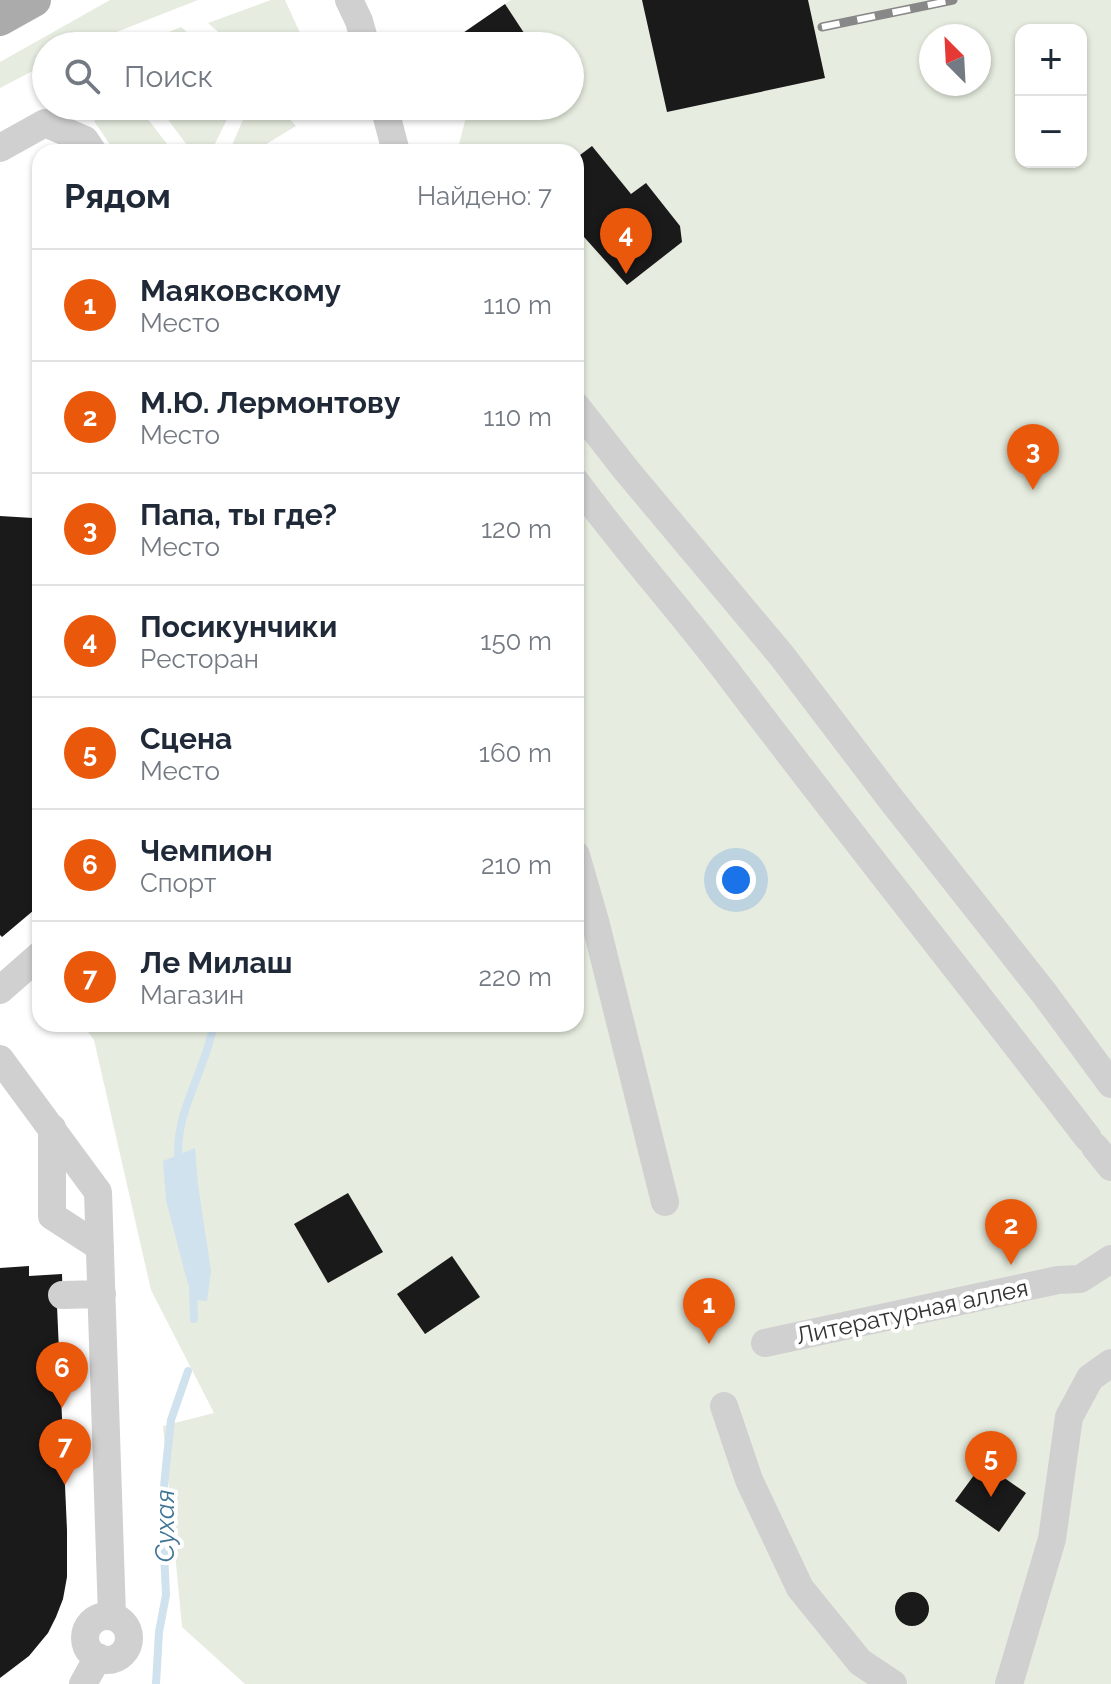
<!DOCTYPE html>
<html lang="ru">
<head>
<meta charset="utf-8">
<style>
  :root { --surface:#fff; --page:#f2f2f3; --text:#1f2937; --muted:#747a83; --line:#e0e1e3; --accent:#ea580c }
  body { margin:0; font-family:Raleway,sans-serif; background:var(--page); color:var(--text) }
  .controls { position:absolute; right:24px; top:24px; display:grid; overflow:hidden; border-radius:16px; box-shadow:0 2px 6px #0004 }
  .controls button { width:72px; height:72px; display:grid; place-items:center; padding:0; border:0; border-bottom:2px solid var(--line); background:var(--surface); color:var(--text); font:40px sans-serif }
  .compass { position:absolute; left:919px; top:24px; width:72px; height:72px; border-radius:50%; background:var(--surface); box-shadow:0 2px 6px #0004; rotate:336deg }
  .you { position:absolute; left:736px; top:880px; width:28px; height:28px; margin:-20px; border:6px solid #fff; border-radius:50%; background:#1a73e8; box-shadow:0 0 0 12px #1a73e833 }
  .badge { display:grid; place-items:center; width:52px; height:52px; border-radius:50%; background:var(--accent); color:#fff; font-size:26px; font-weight:700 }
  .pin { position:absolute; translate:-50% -66px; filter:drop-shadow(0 2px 4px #0008) }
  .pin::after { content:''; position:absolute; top:42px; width:28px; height:24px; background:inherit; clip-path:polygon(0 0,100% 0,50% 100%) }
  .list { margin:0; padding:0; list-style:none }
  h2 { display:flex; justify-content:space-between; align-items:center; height:104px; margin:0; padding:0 32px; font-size:34px }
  h2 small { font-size:26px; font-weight:400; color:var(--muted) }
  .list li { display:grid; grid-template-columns:52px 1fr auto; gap:24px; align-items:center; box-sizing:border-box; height:112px; padding:0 32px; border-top:2px solid var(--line) }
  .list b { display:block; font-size:30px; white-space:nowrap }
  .list p { margin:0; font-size:26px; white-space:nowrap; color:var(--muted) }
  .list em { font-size:26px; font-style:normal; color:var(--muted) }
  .icon { flex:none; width:44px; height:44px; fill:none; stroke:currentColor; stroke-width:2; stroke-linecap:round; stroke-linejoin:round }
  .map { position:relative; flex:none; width:1111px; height:1684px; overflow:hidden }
  .search { position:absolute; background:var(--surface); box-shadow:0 2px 6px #0004; left:32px; top:32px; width:552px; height:88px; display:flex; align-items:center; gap:20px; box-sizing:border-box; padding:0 28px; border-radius:44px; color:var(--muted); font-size:30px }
  .panel { position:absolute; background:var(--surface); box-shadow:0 2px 6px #0004; left:32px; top:144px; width:552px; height:888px; border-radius:24px }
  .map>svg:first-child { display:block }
  .green { fill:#e6ecdf; fill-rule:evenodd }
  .water { fill:#cfe2ee }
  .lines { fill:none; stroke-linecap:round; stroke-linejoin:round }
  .stream { stroke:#cfe2ee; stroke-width:8 }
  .building { fill:#1a1a1a }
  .minor { stroke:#d0d0d0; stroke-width:28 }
  .major { stroke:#ababab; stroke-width:34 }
  .rail-casing { stroke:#888; stroke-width:9 }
  .rail { stroke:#fff; stroke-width:6; stroke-dasharray:18; stroke-linecap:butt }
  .labels { text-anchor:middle; stroke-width:8; stroke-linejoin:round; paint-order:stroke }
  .street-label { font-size:24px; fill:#333; stroke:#fff }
  .water-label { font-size:26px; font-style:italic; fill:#3f7597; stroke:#fff }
</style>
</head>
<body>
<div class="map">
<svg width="1111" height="1684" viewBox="0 0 1111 1684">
  <rect width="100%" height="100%" fill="#fff"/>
  <!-- green -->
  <path class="green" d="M110 0H198L81 46H46V64L0 88V62Z
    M271 0H285L306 46H268L259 40 242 39 231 43 208 23Z
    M511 0H1111V1684H245L182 1627 163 1426 214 1413 151 1290 94 1040 82 1024H576V152H457L465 121 464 106H570V46H525L530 42 505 4ZM1021 30H1081V162H1021ZM931 36H979V84H931Z
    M181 27 203 46H135Z
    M116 106H138L173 152H115L94 121Z
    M158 106H228L232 109 211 152H192Z
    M271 106H277L296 126 253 152H229L245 115 257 114Z"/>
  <!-- water -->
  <path class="water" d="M195 1148 198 1185 211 1271 207 1301 194 1300 186 1277 166 1200 163 1161Z"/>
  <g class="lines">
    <!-- stream -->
    <path class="stream" d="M179 1165C174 1126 191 1096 203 1061 208 1049 211 1036 214 1024
      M193 1290 194 1319
      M156 1684 159 1632 166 1595 162 1508 166 1466 171 1420 188 1371"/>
  </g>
  <!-- building -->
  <path class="building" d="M642 0H808L825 78 667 112Z
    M505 4 530 42 525 46H444Z
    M592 146 631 194 646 183 680 226 682 242 627 285 576 228V158Z
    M34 504 40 505V905L2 937 0 935V516L33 518Z
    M348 1193 383 1252 328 1283 294 1224Z
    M452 1256 480 1297 425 1334 397 1294Z
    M29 1266V1276L62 1274 63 1306H57L67 1530V1577L63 1599 56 1617 48 1633 29 1656 0 1678V1268Z
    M983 1463 1026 1493 999 1532 955 1501Z
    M895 1609a17 17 0 1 1 34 0a17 17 0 1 1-34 0Z"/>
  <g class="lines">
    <!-- minor -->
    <path class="minor" d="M349 0 359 21 366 46
      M384 106 396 152
      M0 148 45 123 85 140 93 152
      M576 406 627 471 782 656 890 798 1044 993 1111 1084
      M576 482C625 549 681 611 731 677 848 832 970 984 1088 1138
      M576 855 595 921 665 1202
      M0 990 40 955
      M0 1059 98 1192 112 1616
      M52 1128V1216L100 1247
      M1095 1147 1111 1167
      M62 1295 102 1294
      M765 1343 1058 1280 1080 1279 1111 1259
      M724 1406 749 1480 800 1588 860 1662 893 1684
      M85 1638a22 22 0 1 1 44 0a22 22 0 1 1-44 0Z
      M83 1684 98 1657
      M1009 1684 1052 1539 1069 1417 1090 1378 1111 1363"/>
    <!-- major -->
    <path class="major" d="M0 19 34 0"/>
    <defs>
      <path id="rail" d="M822 27 953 0"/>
    </defs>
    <!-- rail casing -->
    <use href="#rail" class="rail-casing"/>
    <!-- rail -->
    <use href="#rail" class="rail"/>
  </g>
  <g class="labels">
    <!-- street labels -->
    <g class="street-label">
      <text transform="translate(912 1312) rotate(-12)" y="8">Литературная аллея</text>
    </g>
    <!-- water labels -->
    <g class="water-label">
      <text transform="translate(165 1526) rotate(-90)" y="9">Сухая</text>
    </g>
  </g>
</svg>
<div class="controls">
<button>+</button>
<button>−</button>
</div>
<svg class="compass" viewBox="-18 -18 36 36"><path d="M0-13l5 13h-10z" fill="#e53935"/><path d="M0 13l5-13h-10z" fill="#747a83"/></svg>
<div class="you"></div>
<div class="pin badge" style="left:709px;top:1344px">1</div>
<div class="pin badge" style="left:1011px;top:1265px">2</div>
<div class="pin badge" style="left:1033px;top:490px">3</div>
<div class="pin badge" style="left:626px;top:274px">4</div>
<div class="pin badge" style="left:991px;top:1497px">5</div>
<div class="pin badge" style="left:62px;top:1408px">6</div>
<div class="pin badge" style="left:65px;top:1485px">7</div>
<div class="search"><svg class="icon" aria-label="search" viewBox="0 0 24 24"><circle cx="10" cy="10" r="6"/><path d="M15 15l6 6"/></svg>Поиск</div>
<section class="panel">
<h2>Рядом<small>Найдено: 7</small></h2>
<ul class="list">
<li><span class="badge">1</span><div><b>Маяковскому</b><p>Место</p></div><em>110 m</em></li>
<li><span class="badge">2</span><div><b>М.Ю. Лермонтову</b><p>Место</p></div><em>110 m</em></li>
<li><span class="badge">3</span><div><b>Папа, ты где?</b><p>Место</p></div><em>120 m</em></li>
<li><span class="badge">4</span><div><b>Посикунчики</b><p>Ресторан</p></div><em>150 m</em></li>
<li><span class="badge">5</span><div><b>Сцена</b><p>Место</p></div><em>160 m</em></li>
<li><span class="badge">6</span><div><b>Чемпион</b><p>Спорт</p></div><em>210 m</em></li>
<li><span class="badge">7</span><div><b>Ле Милаш</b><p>Магазин</p></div><em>220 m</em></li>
</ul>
</section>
</div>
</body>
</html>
